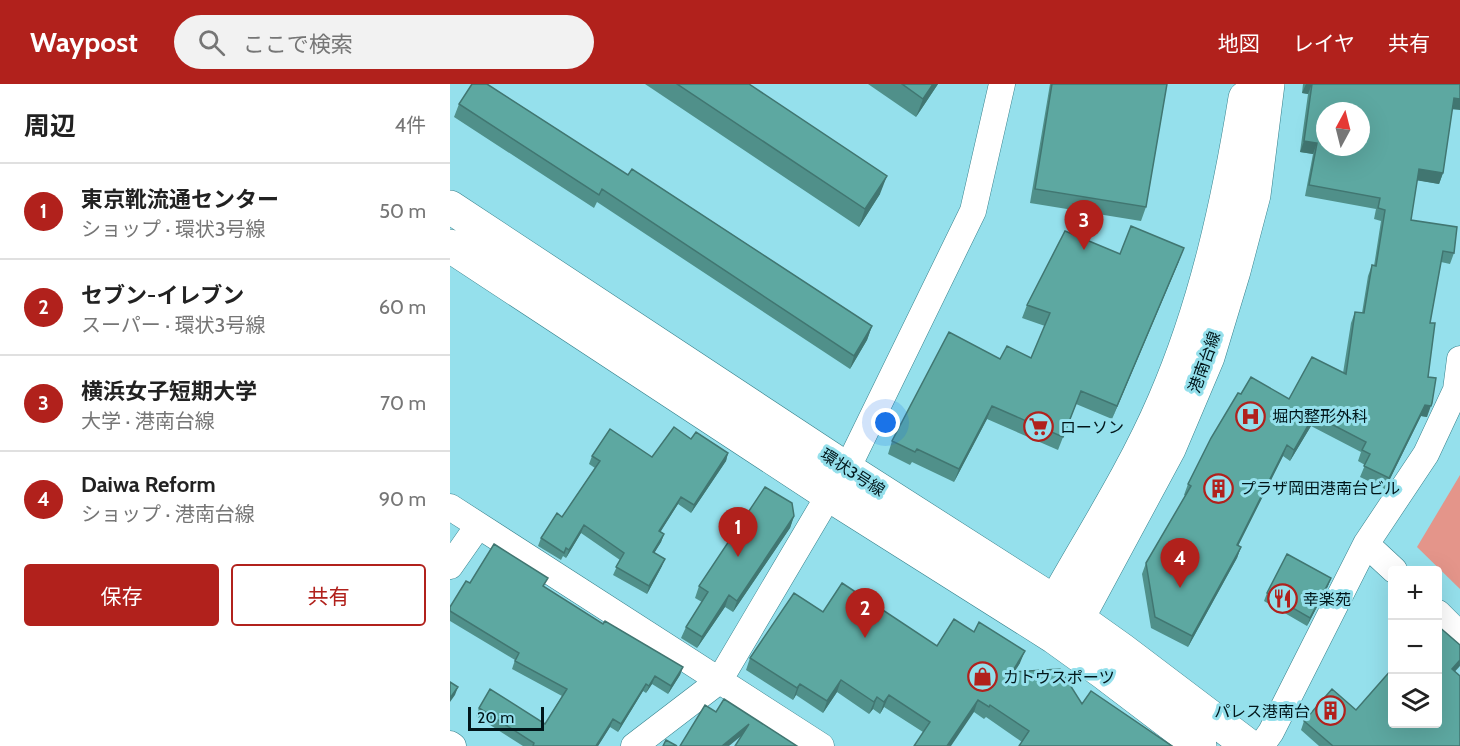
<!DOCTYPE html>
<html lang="ja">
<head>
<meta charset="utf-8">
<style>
  :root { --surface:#fff; --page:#f2f2f2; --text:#222; --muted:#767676; --line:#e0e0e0; --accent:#b1211c }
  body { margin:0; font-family:Cabin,"Noto Sans JP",sans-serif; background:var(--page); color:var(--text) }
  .controls { position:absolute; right:18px; bottom:18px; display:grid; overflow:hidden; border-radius:6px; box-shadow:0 6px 24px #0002 }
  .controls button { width:54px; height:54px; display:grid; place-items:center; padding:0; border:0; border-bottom:2px solid var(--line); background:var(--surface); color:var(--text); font:30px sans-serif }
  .compass { position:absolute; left:866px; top:18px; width:54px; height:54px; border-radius:50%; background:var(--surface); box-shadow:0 6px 24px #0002; rotate:7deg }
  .scale { position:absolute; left:18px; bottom:15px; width:76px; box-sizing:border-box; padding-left:6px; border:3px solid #01161a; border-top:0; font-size:16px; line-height:21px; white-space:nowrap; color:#01161a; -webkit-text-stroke:4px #95e0ec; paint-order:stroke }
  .you { position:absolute; left:436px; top:339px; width:21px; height:21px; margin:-15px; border:4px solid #fff; border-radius:50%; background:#1a73e8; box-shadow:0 0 0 9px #1a73e833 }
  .badge { display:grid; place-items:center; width:39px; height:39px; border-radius:50%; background:var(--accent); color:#fff; font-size:20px; font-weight:700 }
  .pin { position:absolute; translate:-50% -50px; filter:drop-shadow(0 2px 3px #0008) }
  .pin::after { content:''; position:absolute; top:32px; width:21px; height:18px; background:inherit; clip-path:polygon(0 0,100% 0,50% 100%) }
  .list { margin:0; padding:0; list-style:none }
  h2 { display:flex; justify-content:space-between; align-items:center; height:78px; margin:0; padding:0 24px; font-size:26px }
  h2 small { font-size:20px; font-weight:400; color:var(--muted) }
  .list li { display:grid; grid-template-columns:39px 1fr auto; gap:18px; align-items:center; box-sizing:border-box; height:96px; padding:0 24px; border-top:2px solid var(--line) }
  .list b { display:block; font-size:22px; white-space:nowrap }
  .list p { margin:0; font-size:20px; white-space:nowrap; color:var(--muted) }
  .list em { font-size:20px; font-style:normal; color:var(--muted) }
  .actions { display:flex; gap:12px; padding:18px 24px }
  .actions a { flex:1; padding:14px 0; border:2px solid var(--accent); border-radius:6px; text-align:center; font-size:21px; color:var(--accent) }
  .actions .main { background:var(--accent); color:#fff }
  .icon { flex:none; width:33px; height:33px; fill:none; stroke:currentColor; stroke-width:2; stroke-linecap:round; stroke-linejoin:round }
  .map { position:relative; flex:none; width:1010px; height:662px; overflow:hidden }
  header { display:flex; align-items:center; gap:36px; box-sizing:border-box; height:84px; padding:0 30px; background:var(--accent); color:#fff }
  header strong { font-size:28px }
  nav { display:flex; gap:33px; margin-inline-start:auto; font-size:21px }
  .search { width:420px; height:54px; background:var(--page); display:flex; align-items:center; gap:15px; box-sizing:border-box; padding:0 21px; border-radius:33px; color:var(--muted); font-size:22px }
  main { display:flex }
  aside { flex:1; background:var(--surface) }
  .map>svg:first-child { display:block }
  .green { fill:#e4958a }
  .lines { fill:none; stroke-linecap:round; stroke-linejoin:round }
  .street-casing { stroke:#36818c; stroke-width:27 }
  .secondary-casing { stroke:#36818c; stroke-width:34 }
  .street { stroke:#fff; stroke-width:26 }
  .secondary { stroke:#fff; stroke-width:33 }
  .wall { fill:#50908a }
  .shaded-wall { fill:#417671 }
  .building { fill:#5da8a1; stroke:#417671; stroke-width:1.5; fill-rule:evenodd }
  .labels { text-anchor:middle; stroke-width:6; stroke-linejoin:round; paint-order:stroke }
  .street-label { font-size:16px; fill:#01161a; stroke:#95e0ec }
  .poi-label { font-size:16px; fill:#01161a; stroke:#95e0ec; text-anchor:start }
</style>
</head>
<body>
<header>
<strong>Waypost</strong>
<div class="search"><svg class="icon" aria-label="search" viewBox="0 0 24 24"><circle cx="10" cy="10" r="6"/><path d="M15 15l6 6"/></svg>ここで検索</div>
<nav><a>地図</a><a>レイヤ</a><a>共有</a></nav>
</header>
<main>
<aside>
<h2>周辺<small>4件</small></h2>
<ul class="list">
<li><span class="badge">1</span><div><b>東京靴流通センター</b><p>ショップ · 環状3号線</p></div><em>50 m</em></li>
<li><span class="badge">2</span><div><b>セブン-イレブン</b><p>スーパー · 環状3号線</p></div><em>60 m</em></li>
<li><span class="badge">3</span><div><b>横浜女子短期大学</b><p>大学 · 港南台線</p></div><em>70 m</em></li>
<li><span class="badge">4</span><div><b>Daiwa Reform</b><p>ショップ · 港南台線</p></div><em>90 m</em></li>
</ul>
<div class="actions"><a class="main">保存</a><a>共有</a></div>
</aside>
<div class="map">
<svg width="1010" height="662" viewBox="0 0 1010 662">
  <rect width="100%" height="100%" fill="#95e0ec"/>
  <!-- green -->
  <path class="green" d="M1010 391V505L967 463Z"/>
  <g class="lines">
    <defs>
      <path id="street" d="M0 423 371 662
        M916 460 944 486
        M0 482 28 442
        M988 529 1010 551
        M0 660 3 662
        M184 662 269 597 379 411 397 385 523 127 552 0
        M811 662 821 648 916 460 976 370 1006 306 1010 275"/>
      <path id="secondary" d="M0 123 397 385 605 518 671 565 799 662
        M0 162 379 411 604 553 654 589 750 662
        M605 541V518C642 452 684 387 714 317 756 220 778 118 795 14
        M610 549 628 534 719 365 758 273 784 187 804 111 818 0"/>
    </defs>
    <!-- street casing -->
    <use href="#street" class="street-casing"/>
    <!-- secondary casing -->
    <use href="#secondary" class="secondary-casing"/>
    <!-- street -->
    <use href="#street" class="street"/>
    <!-- secondary -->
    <use href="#secondary" class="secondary"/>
  </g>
  <!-- wall -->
  <path class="wall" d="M195 0H299L430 110 409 143Z
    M418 0H488L466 33Z
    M600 0H717L696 123 691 137 580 119Z
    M853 0H1010L1002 25 993 89 989 100 967 96 961 136 1004 169 1000 180 991 178 980 239 977 333 971 332 935 405 910 393 915 381 908 377 911 368 861 342 840 377 833 372 788 462 791 463 787 474 738 563 701 544 692 490 696 479 736 412 734 411 738 400 839 315 893 289 901 239 905 228 912 229 918 192 922 181 924 182 931 137 924 135 926 125 855 112 863 70 850 68 858 10 852 9Z
    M9 20 178 91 422 242 417 256 400 285 147 118 144 124 4 33Z
    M670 170 729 177 662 335 626 320 608 366 537 335 504 398 462 378 460 381 438 370 442 357 550 275 581 274 595 242 572 234 577 221Z
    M241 355 278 369 276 377 241 429 228 420 210 448 214 450 211 458 204 469 212 482 197 510 163 491 170 476 131 449 116 474 113 472 111 476 88 462 91 454 112 433 145 384 139 380 142 372 202 373Z
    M344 432 340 444 283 528 275 523 247 564 231 554 236 543 252 518 245 514 249 502Z
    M881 494 878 502 857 542 814 517 817 509Z
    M20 499 94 503 153 540 233 583 230 591 218 610 202 600 196 609 193 607 168 648 160 643 148 662H73L26 632 29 624 95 640 112 612 62 585 65 576 0 537V523Z
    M373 528 487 562 570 579 565 587 722 662 572 658 536 633 534 635 524 628 473 648 434 623 430 630 423 625 419 630 387 608 373 629 346 611 343 616 296 586 300 574Z
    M1005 588 1010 662H869L851 646 854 637 906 626Z"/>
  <!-- shaded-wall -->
  <path class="shaded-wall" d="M483 0H488L466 33 473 15Z
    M856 0H862L858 10 852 9Z
    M1004 14 1010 15V26L1000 25Z
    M854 57 867 59 863 70 850 68Z
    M969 85 993 89 989 100 965 96Z
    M437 92 430 110 409 143 415 125Z
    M734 164 729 177 662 335 667 322Z
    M422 242 417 256 400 285 404 272Z
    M982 319 977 333 971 332 935 405 939 394 975 321Z
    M542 322 537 335 504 398 509 385Z
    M864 331 861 342 840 377 844 366Z
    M837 361 833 372 783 472 787 461Z
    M278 369 276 377 241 429 244 421Z
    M231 413 228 420 206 455 209 447Z
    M344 432 340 444 283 528 287 517Z
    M134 441 131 449 116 474 119 466Z
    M214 450 211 458 200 476 203 468Z
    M791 463 787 474 738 563 742 552Z
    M215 475 212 482 197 510 199 502Z
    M881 494 878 502 857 542 860 534Z
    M279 511 275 523 247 564 252 553Z
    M575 567 570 579 557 599 562 588Z
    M1010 576V582L999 594 1002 585Z
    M233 583 230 591 218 610 221 602Z
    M205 592 202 600 196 609 199 602Z
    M391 596 387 608 373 629 377 617Z
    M196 600 193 607 168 648 171 640Z
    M350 600 346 611 343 616 347 604Z
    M8 603 5 611 0 618V614Z
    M439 611 434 623 430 630 434 618Z
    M427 613 423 625 419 630 424 618Z
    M528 616 524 628 501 662H497Z
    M163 635 160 643 148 662H146Z
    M299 640 296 648 279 662H272Z"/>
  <!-- building -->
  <path class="building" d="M22 0H37L178 91 182 85 422 242 404 272 152 105 149 111 9 20Z
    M227 0H299L437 92 415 125Z
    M452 0H483L473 15Z
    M602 0H717L696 123 585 105Z
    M862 0H1010V15L1004 14 993 89 969 85 961 136 1007 143 1004 169 993 167 980 239H985L978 293 986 294 982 319 981 322 975 321 939 394 914 382 920 370 912 366 916 358 864 331 844 366 837 361 787 461 791 463 742 552 705 533 696 479 741 402 738 400 761 354 788 309 791 310 801 293 839 315 862 273 896 290 905 228 914 229 922 181 926 182 935 126 928 124 930 114 859 101 867 59 854 57ZM875 27H911V63H875Z
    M681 142 734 164 667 322 631 307 613 353 542 322 509 385 467 365 465 368 442 357 499 248 550 275 557 262 581 274 600 229 577 221 615 147 670 170Z
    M224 343 241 355 246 348 278 369 244 421 231 413 209 447 214 450 203 468 215 475 199 502 166 483 174 469 134 441 119 466 116 464 114 469 91 454 107 429 112 433 150 377 142 372 160 345 202 373Z
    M315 403 342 419 344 432 287 517 279 511 252 553 236 543 258 508 249 502Z
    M44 460 98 494 93 502 153 540 155 537 233 583 221 602 205 592 199 602 196 600 171 640 163 635 146 662H83L84 659 29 624 40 605 95 640 117 605 65 577 69 569 0 527V523L16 497 20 499Z
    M837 470 881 494 860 534 817 509Z
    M392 499 487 562 504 535 524 548 529 538 575 567 562 588 610 585 632 620 641 607 722 662H569L579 647 540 621 539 623 528 616 497 662H464L480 638 439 611 434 618 427 613 424 618 391 596 377 617 350 600 347 604 300 574 344 509 373 528Z
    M987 541 1010 561V576L1002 585 1010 592V662H883L854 637 882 605 906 626 942 585V639H987Z
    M0 598 8 603 0 614Z
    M274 615 347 662H285L299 640 272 662H230L255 621 266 628Z
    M216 656 227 662H213Z"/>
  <!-- icons -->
  <defs>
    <symbol id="hospital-ring" viewBox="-11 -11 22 22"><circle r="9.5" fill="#95e0ec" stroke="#b1211c" stroke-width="1.5"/><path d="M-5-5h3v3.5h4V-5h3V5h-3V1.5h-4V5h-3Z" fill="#b1211c"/></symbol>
    <symbol id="supermarket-ring" viewBox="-11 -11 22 22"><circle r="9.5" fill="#95e0ec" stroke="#b1211c" stroke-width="1.5"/><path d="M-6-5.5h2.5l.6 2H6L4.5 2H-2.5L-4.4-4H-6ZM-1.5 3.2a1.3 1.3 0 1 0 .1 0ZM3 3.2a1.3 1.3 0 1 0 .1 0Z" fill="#b1211c"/></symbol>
    <symbol id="building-ring" viewBox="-11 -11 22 22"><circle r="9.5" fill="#95e0ec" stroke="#b1211c" stroke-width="1.5"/><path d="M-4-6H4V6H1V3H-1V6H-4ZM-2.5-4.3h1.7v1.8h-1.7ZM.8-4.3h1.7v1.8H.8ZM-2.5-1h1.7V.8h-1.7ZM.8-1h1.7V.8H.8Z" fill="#b1211c"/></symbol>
    <symbol id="restaurant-ring" viewBox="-11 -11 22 22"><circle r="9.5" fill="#95e0ec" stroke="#b1211c" stroke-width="1.5"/><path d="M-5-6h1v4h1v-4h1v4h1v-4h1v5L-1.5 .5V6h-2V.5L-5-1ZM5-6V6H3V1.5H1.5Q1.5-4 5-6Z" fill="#b1211c"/></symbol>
    <symbol id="shop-ring" viewBox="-11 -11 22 22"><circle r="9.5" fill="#95e0ec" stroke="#b1211c" stroke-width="1.5"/><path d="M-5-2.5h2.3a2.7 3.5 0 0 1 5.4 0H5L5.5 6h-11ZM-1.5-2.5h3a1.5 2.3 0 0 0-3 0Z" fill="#b1211c"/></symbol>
  </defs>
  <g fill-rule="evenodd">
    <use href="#hospital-ring" x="784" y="316" width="33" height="33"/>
    <use href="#supermarket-ring" x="572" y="326" width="33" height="33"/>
    <use href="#building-ring" x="752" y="388" width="33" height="33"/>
    <use href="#restaurant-ring" x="816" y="498" width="33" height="33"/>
    <use href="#shop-ring" x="516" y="576" width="33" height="33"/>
    <use href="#building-ring" x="864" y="610" width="33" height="33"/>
  </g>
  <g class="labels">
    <!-- street labels -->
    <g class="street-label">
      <text transform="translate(754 278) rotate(-70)" y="6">港南台線</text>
      <text transform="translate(403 388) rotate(33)" y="6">環状3号線</text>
    </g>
    <!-- poi labels -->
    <g class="poi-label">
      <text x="822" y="338">堀内整形外科</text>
      <text x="610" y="349">ローソン</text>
      <text x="790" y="410">プラザ岡田港南台ビル</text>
      <text x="853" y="521">幸楽苑</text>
      <text x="553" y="599">カトウスポーツ</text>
      <text x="860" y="633" text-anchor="end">パレス港南台</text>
    </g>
  </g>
</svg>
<div class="controls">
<button>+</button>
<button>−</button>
<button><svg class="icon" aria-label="layers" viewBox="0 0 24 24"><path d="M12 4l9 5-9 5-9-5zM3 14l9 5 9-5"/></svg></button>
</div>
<svg class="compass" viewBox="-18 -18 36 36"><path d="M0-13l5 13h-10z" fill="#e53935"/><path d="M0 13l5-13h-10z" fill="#767676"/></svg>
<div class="scale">20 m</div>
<div class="you"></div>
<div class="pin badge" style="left:288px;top:473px">1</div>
<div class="pin badge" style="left:415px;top:554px">2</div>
<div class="pin badge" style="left:634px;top:166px">3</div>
<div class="pin badge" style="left:730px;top:504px">4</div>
</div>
</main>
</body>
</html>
